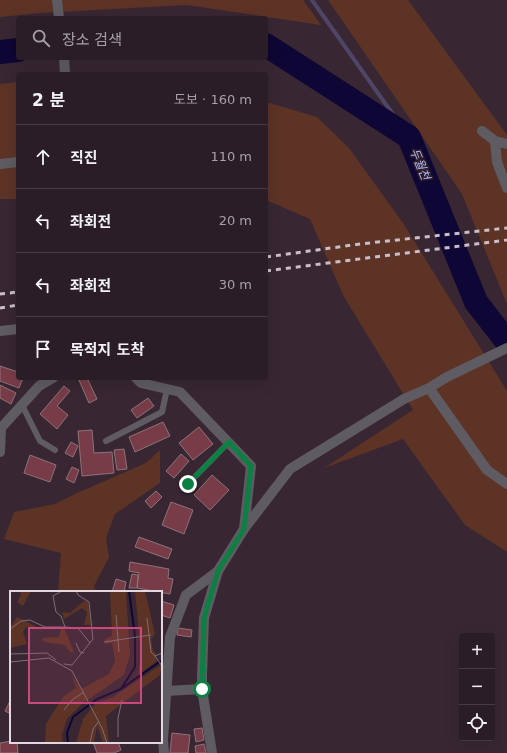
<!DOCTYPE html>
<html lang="ko">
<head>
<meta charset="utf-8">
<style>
  :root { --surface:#2a1d26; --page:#362a32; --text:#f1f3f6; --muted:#a5a2a7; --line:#463b43 }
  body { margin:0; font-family:"DejaVu Sans","Noto Sans KR",sans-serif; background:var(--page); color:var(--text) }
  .controls { position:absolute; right:12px; bottom:12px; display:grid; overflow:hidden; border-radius:4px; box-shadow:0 4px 16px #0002 }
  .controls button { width:36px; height:36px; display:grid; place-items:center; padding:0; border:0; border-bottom:1px solid var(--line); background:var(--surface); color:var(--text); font:20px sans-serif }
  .stop { position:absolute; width:12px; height:12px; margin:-9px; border:3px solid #0b8043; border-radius:50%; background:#fff }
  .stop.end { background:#0b8043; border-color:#fff; box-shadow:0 1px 4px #0008 }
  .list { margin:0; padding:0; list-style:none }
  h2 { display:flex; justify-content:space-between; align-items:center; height:52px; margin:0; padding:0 16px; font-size:17px }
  h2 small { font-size:13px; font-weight:400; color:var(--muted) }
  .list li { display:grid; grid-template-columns:26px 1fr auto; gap:12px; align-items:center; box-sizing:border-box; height:64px; padding:0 16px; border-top:1px solid var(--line) }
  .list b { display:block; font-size:15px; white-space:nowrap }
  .list em { font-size:13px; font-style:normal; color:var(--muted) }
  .icon { flex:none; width:22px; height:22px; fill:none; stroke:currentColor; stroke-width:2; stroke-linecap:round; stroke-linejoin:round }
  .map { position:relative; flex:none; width:507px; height:753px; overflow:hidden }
  .search { position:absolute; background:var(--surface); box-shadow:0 4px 16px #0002; left:16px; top:16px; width:252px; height:44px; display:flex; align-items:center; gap:10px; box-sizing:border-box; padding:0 14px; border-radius:4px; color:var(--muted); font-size:15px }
  .panel { position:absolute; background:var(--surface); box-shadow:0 4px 16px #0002; left:16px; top:72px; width:252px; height:308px; border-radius:4px }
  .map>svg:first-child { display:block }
  .green { fill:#5d3326 }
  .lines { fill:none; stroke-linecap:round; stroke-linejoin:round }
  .stream { stroke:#4e4567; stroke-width:4 }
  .river { stroke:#0e0634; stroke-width:24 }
  .building { fill:#783c48; stroke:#8c7377 }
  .service { stroke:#5f5b63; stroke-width:6 }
  .minor { stroke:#5f5b63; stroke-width:10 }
  .tertiary { stroke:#5f5b63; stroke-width:10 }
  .rail { stroke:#cbbfc7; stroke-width:3; stroke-dasharray:5 5; stroke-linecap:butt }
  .route { stroke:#0b8043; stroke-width:5 }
  .labels { text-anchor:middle; stroke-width:3.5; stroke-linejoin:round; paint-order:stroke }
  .water-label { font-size:12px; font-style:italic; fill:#b7bbfc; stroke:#2d1d28 }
  .inset-river { fill:none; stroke:#0e0634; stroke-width:2 }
  .inset-road { fill:none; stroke:#7c6e77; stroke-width:1 }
  .view { fill:#ca487c; fill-opacity:0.15; stroke:#ca487c; stroke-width:2 }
  .inset-edge { fill:none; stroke:#e3d8df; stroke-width:2 }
</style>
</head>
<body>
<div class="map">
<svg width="507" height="753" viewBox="0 0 507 753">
  <rect width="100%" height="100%" fill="#382732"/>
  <!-- green -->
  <path class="green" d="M0 0H303L321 25 187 5 40 13 0 17Z
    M328 0H408L507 135V304L462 194Z
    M18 82V199H0V84Z
    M266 102 317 117 349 148 403 223 507 391V552L465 525 403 439 324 468 413 410 343 295 310 219 266 200Z
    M160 450V483L115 514 106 538 109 557 94 586 96 592H58L61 553 4 539 14 512 55 504 77 493 146 463Z"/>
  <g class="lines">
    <!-- stream -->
    <path class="stream" d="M312 0 409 137"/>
    <!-- river -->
    <path class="river" d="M266 45 409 137 476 302 507 342
      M0 52 18 50"/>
  </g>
  <!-- building -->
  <path class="building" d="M0 366 18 372V378H23L19 388 0 381Z
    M78 378H87L97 399 89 403Z
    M0 385 16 393 11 404 0 398Z
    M64 386 70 391 57 406 68 415 57 429 40 414Z
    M148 398 154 406 137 418 131 410Z
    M163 422 170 436 135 452 129 437Z
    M199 427 213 444 193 460 179 443Z
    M92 430 94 453 112 452 114 473 82 476 78 431Z
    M71 442 78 446 73 457 65 453Z
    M124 449 127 469 117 470 114 450Z
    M181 454 189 461 174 478 166 471Z
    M30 455 56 465 50 482 24 473Z
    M72 467 79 470 74 483 66 479Z
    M212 475 229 490 210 510 194 495Z
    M156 491 162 497 151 508 145 501Z
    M171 502 193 510 184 534 162 525Z
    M139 537 172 549 168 559 135 547Z
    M130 562 169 569 168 578 173 579 170 594 137 588 139 573 129 571Z
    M132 574 138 575 137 588H129Z
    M116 579 126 582 124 592H112Z
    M161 601 174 605 170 618 161 615Z
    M178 628 192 630 191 637 177 635Z
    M11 699V714L5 711Z
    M202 728 204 740 196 742 194 729Z
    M172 733 190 735 188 753H170Z
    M11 741 17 742 18 753H0V743Z
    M93 742H118L121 750 114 753H97Z
    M204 744 206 753H196L195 746Z"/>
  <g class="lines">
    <!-- service -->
    <path class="service" d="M22 405 40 441 55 450
      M106 441 162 412 167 389
      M188 484 229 442"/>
    <!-- minor -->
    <path class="minor" d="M57 0 59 18
      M64 58 65 74
      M482 131 495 141 507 144
      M495 141 497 162 507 188
      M0 164 18 162
      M0 331 18 329
      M136 378 141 383 180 392 251 466 244 529
      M429 388 487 470 507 484
      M404 399 429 388 447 377 507 348
      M0 452 1 428 39 386 53 378
      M166 691 202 689
      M164 753 163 740 170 637 186 595 218 571"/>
    <!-- tertiary -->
    <path class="tertiary" d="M212 753 202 689V677L204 618 218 571 244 529 290 469 404 399"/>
    <!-- rail -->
    <path class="rail" d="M266 257 360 244 507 228
      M266 271 507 240
      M0 294 18 292
      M0 308 18 305"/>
  </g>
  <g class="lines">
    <!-- route -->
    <path class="route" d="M188 484 229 442 251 466 244 529 218 571 204 618 202 689"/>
  </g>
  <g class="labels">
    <!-- water labels -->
    <g class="water-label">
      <text transform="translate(420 164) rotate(68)" y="4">두월천</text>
    </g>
  </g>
  <!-- overview -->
  <g transform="translate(10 591)">
    <rect width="152" height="152" fill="#382732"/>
    <path d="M10 0H21L13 15 7 11 11 4ZM100 0H116L120 64 114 84 72 113 57 128 52 144 53 152H35L36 133 53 106 66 97 62 85 71 98 99 83 105 70 102 52 95 53V48L102 45ZM125 0H135L145 43 141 48 143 59 146 63V71L128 84 131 64ZM74 10 78 11 81 34H74L77 21 72 17 54 28 52 21 60 22ZM7 26 27 36H16L13 41 17 53 0 57 1 35ZM51 37 55 39 64 61H60L55 54 34 51 32 47 49 46ZM152 73 150 84 96 125 99 152H93L87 135 84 152H66L73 128 86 112 103 106Z" fill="#5d3326"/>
    <path class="inset-river" d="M111 98 152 69M58 152 57 142 63 126 87 108 111 98 125 76V45L119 0"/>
    <path class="inset-road" d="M52 0 43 5 46 21 51 25 55 36 68 37 80 52M106 24 109 61M137 27 141 61 145 65 152 62M0 38 11 30 20 29 35 36H55M94 51 141 44M66 52 70 61 74 62M0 63 37 62 46 69M145 65 152 75M0 71 39 67 62 80 92 137 97 152M54 73 62 74 83 48 79 11 68 4 66 0M54 119 62 109 74 101M108 146V127L112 109M80 152 83 138 89 130"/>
    <path class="view" d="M19 37H131V112H19Z"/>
    <rect width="152" height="152" class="inset-edge"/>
  </g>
</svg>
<div class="controls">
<button>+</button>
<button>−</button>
<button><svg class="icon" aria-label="locate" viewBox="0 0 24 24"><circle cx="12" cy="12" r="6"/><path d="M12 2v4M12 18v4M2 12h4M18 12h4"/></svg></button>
</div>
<div class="stop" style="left:202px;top:689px"></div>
<div class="stop end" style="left:188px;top:484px"></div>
<div class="search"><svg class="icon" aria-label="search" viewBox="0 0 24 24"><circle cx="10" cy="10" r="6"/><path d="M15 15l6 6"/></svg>장소 검색</div>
<section class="panel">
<h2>2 분<small>도보 · 160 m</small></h2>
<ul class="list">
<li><svg class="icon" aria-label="ahead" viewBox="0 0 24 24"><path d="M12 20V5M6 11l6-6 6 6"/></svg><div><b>직진</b></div><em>110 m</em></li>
<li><svg class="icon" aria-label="left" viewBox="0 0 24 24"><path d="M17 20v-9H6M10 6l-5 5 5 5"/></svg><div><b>좌회전</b></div><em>20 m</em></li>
<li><svg class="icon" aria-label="left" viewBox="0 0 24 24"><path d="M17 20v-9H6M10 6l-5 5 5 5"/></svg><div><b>좌회전</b></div><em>30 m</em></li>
<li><svg class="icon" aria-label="arrive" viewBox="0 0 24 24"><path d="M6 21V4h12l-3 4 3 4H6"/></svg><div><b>목적지 도착</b></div></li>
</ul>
</section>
</div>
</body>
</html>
